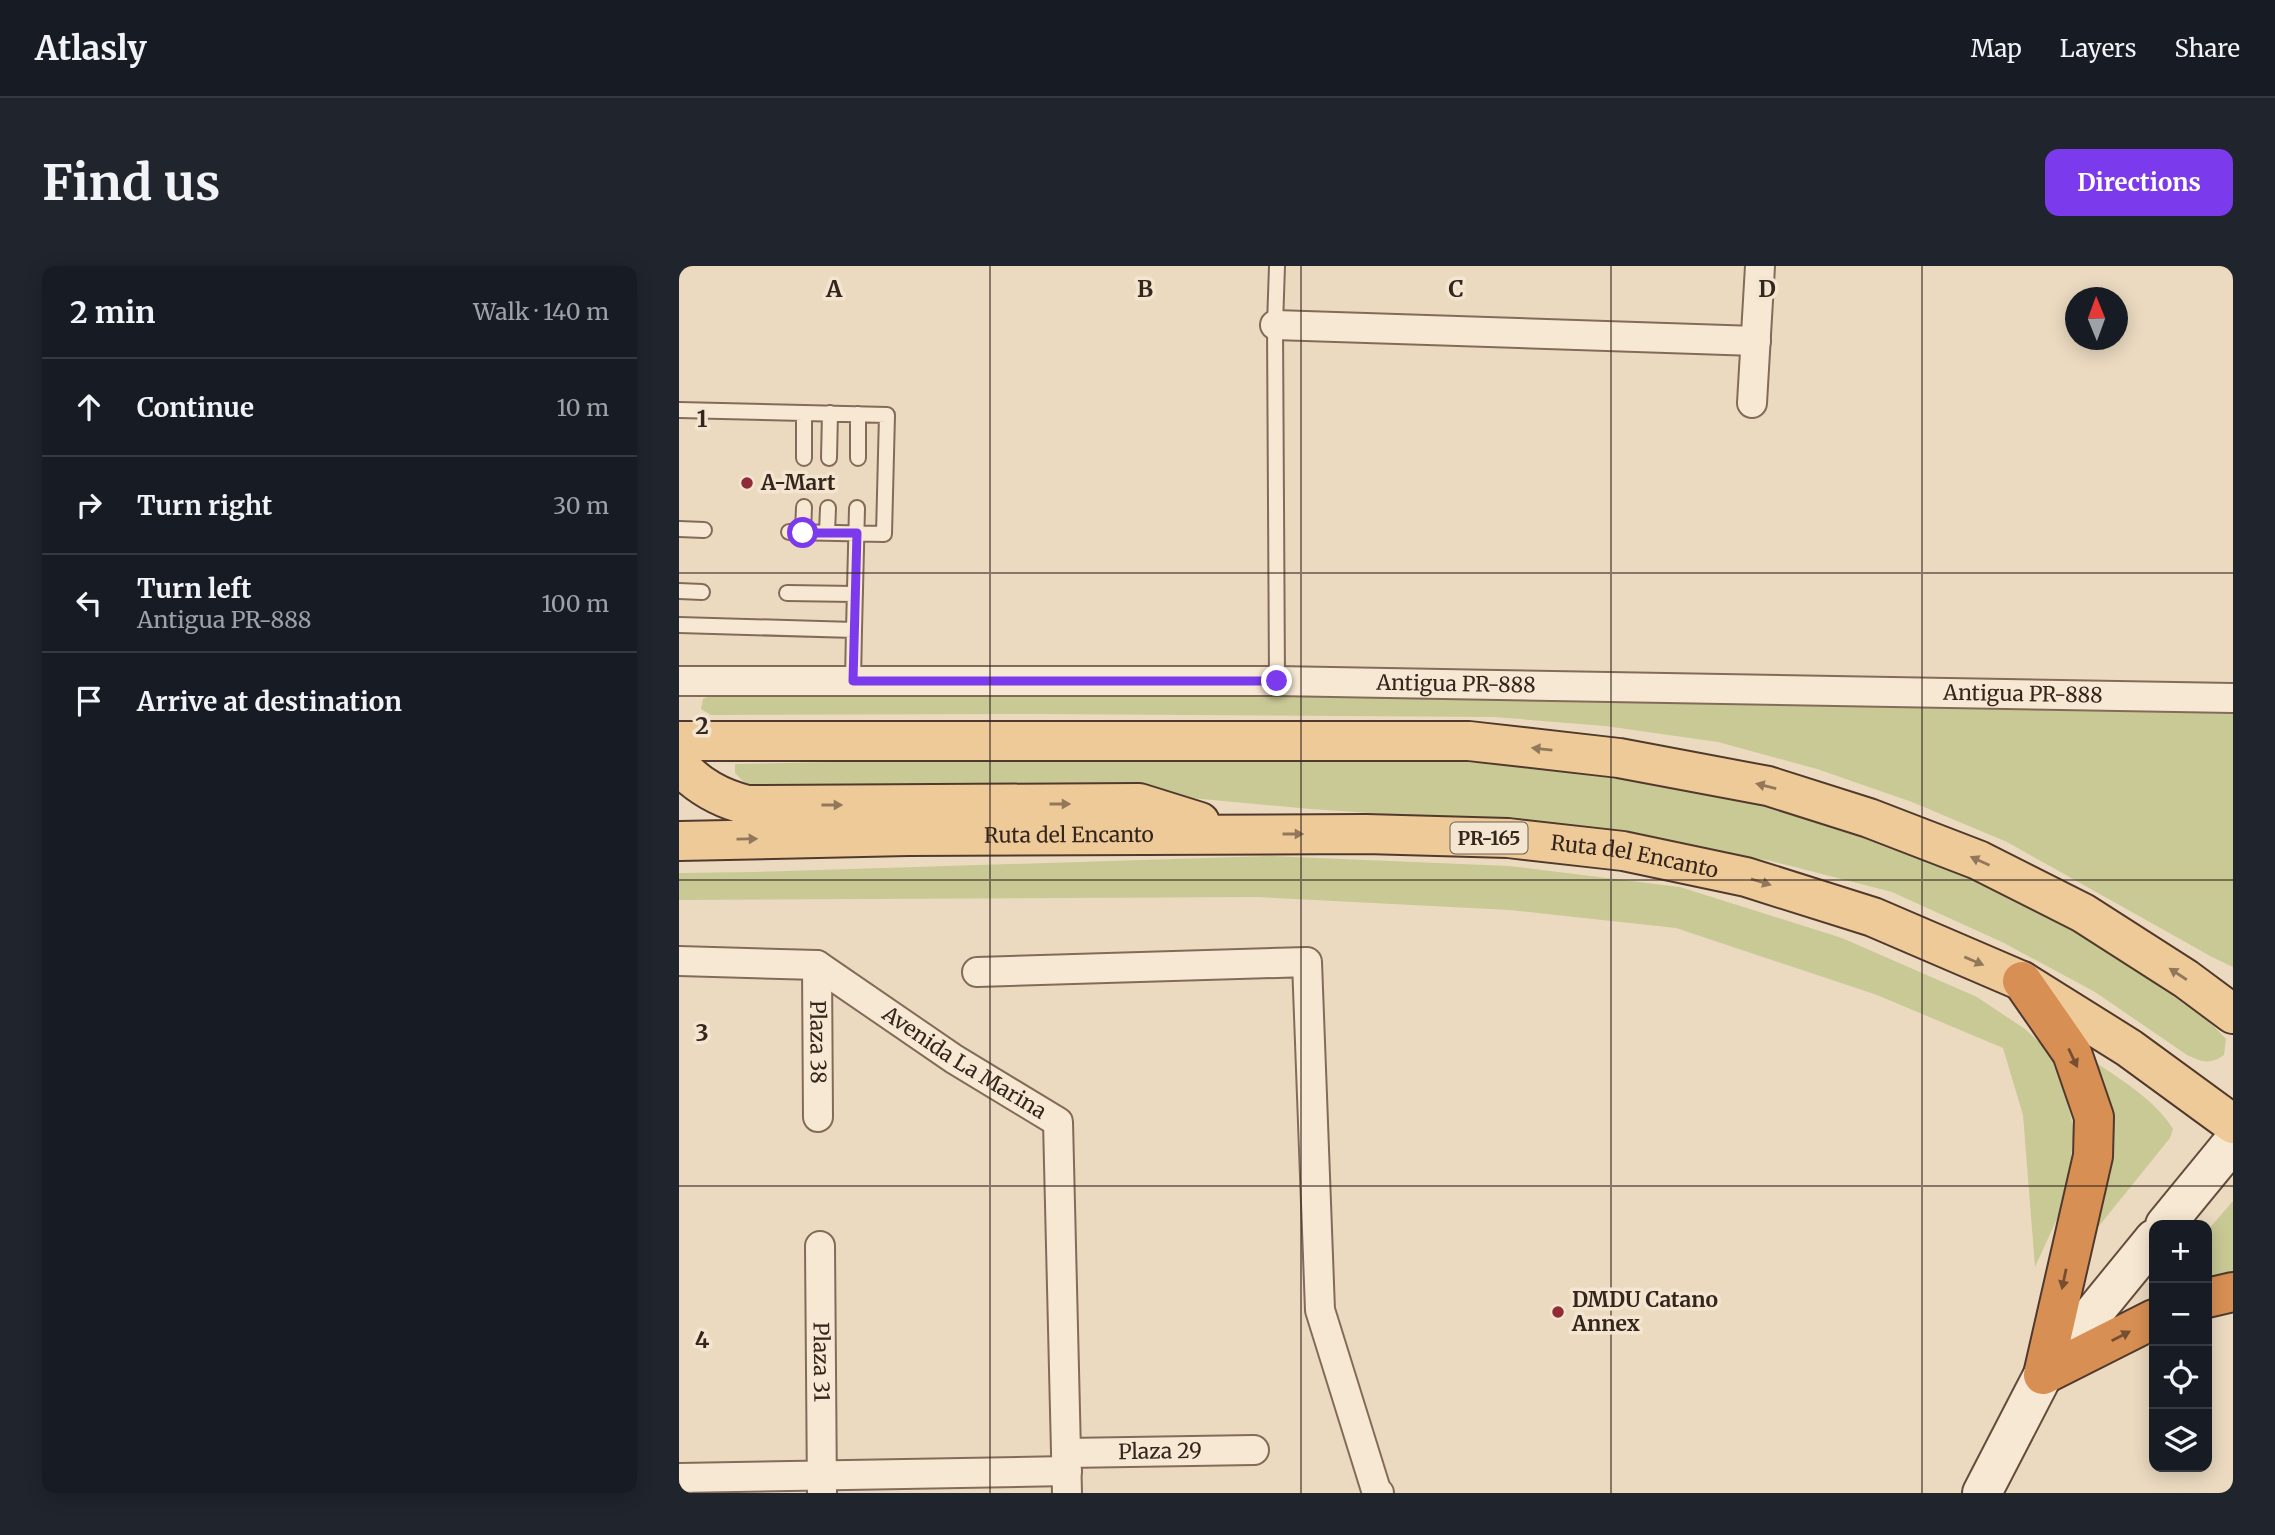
<!DOCTYPE html>
<html lang="en">
<head>
<meta charset="utf-8">
<style>
  :root { --surface:#171b24; --page:#20242c; --text:#f1f3f6; --muted:#9ea1a6; --line:#363941; --accent:#7c3aed }
  body { margin:0; font-family:Merriweather,serif; background:var(--page); color:var(--text) }
  .controls { position:absolute; right:21px; bottom:21px; display:grid; overflow:hidden; border-radius:14px; box-shadow:0 4px 18px #0003 }
  .controls button { width:63px; height:63px; display:grid; place-items:center; padding:0; border:0; border-bottom:2px solid var(--line); background:var(--surface); color:var(--text); font:35px sans-serif }
  .compass { position:absolute; left:1386px; top:21px; width:63px; height:63px; border-radius:50%; background:var(--surface); box-shadow:0 4px 18px #0003; rotate:359deg }
  .stop { position:absolute; width:21px; height:21px; margin:-16px; border:5px solid #7c3aed; border-radius:50%; background:#fff }
  .stop.end { background:#7c3aed; border-color:#fff; box-shadow:0 2px 7px #0008 }
  .list { margin:0; padding:0; list-style:none }
  h2 { display:flex; justify-content:space-between; align-items:center; height:91px; margin:0; padding:0 28px; font-size:30px }
  h2 small { font-size:23px; font-weight:400; color:var(--muted) }
  .list li { display:grid; grid-template-columns:46px 1fr auto; gap:21px; align-items:center; box-sizing:border-box; height:98px; padding:0 28px; border-top:2px solid var(--line) }
  .list b { display:block; font-size:26px; white-space:nowrap }
  .list p { margin:0; font-size:23px; white-space:nowrap; color:var(--muted) }
  .list em { font-size:23px; font-style:normal; color:var(--muted) }
  .icon { flex:none; width:38px; height:38px; fill:none; stroke:currentColor; stroke-width:2; stroke-linecap:round; stroke-linejoin:round }
  .map { position:relative; flex:none; width:1554px; height:1227px; overflow:hidden; border-radius:14px }
  header { display:flex; align-items:center; gap:42px; box-sizing:border-box; height:98px; padding:0 35px; background:var(--surface); border-bottom:2px solid var(--line) }
  header strong { font-size:33px }
  nav { display:flex; gap:38px; margin-inline-start:auto; font-size:24px }
  .intro { display:flex; align-items:center; justify-content:space-between; box-sizing:border-box; height:168px; padding:0 42px }
  h1 { margin:0; font-size:49px }
  .button { padding:18px 32px; border-radius:14px; background:var(--accent); color:#fff; font-size:24px; font-weight:700 }
  main { display:flex; gap:42px; padding:0 42px }
  aside { flex:1; background:var(--surface); border-radius:14px; box-shadow:0 4px 18px #0003 }
  .map>svg:first-child { display:block }
  .green { fill:#c8c995 }
  .lines { fill:none; stroke-linecap:round; stroke-linejoin:round }
  .lane-casing { stroke:#846b59; stroke-width:18 }
  .street-casing { stroke:#846b59; stroke-width:32 }
  .secondary-casing { stroke:#654c3c; stroke-width:42 }
  .primary-casing { stroke:#513a2d; stroke-width:42 }
  .highway-casing { stroke:#513a2d; stroke-width:42 }
  .lane { stroke:#f7e8d3; stroke-width:14 }
  .street { stroke:#f7e8d3; stroke-width:28 }
  .secondary { stroke:#f7e8d3; stroke-width:38 }
  .primary { stroke:#eeca99; stroke-width:38 }
  .highway { stroke:#d88f53; stroke-width:38 }
  .oneway { fill:#91785b }
  .oneway2 { fill:#764f33 }
  .route { stroke:#7c3aed; stroke-width:9 }
  .grid { fill:none; stroke:#34251d; stroke-width:2; stroke-opacity:0.55 }
  .poi-dot { fill:#902c38; stroke:#f3e5cf; stroke-width:2.5 }
  .labels { text-anchor:middle; stroke-width:7; stroke-linejoin:round; paint-order:stroke }
  .shield { fill:#f3e5cf; stroke:#6d5f52; stroke-width:2 }
  .shield-label { font-size:19px; font-weight:bold; fill:#34251d }
  .poi-label { font-size:21px; font-weight:bold; fill:#34251d; stroke:#f3e5cf; text-anchor:start }
  .street-label { font-size:21px; fill:#34251d; stroke:#f3e5cf }
  .grid-label { font-size:23px; text-anchor:middle; font-weight:bold; fill:#34251d; stroke:#f3e5cf; stroke-width:7; stroke-linejoin:round; paint-order:stroke }
</style>
</head>
<body>
<header>
<strong>Atlasly</strong>
<nav><a>Map</a><a>Layers</a><a>Share</a></nav>
</header>
<div class="intro"><h1>Find us</h1><a class="button">Directions</a></div>
<main>
<aside>
<h2>2 min<small>Walk · 140 m</small></h2>
<ul class="list">
<li><svg class="icon" aria-label="ahead" viewBox="0 0 24 24"><path d="M12 20V5M6 11l6-6 6 6"/></svg><div><b>Continue</b></div><em>10 m</em></li>
<li><svg class="icon" aria-label="right" viewBox="0 0 24 24"><path d="M7 20v-9h11M14 6l5 5-5 5"/></svg><div><b>Turn right</b></div><em>30 m</em></li>
<li><svg class="icon" aria-label="left" viewBox="0 0 24 24"><path d="M17 20v-9H6M10 6l-5 5 5 5"/></svg><div><b>Turn left</b><p>Antigua PR-888</p></div><em>100 m</em></li>
<li><svg class="icon" aria-label="arrive" viewBox="0 0 24 24"><path d="M6 21V4h12l-3 4 3 4H6"/></svg><div><b>Arrive at destination</b></div></li>
</ul>
</aside>
<div class="map">
<svg width="1554" height="1227" viewBox="0 0 1554 1227">
  <rect width="100%" height="100%" fill="#ebdac0"/>
  <!-- green -->
  <path class="green" d="M34 428 811 430 1554 447V701L1533 691 1328 576 1233 536 1138 503 1039 476 926 460 815 451 355 448 32 449 22 443 24 433Z
    M629 486 864 496 1091 539 1180 565 1265 599 1358 642 1442 693 1527 752 1547 773 1545 789C1531 799 1523 796 1508 789L1416 726 1325 677 1213 626 1092 595 987 575 764 552 632 543 436 525 69 520 56 507V498Z
    M592 590 830 600 1001 621 1163 672 1298 731 1346 763 1380 795 1395 866 1387 933 1356 1001 1344 849 1324 782 1198 729 997 662 831 644 578 631 0 634V607L75 606Z
    M1416 796C1443 814 1477 835 1494 863L1491 872 1420 960 1413 962Z
    M1554 935V1011L1528 1016V965Z"/>
  <g class="lines">
    <defs>
      <path id="lane" d="M0 144 208 149 205 268 110 266
        M125 192V147
        M150 192 151 147
        M179 192V148
        M0 263 25 264
        M124 267 125 241
        M148 267 149 242
        M0 325 23 326
        M108 327 176 328
        M0 359 175 364 178 242
        M174 415 175 364
        M598 415 596 59 598 0"/>
      <g id="street">
        <path d="M596 59 1077 75"/>
        <path d="M1073 137 1081 0"/>
        <path id="s1" d="M0 415H598L1554 432"/>
        <path id="s2" d="M0 695 138 699 275 793 379 856 388 1227"/>
        <path id="s3" d="M138 699 139 851"/>
        <path d="M298 706 628 696 641 1044 697 1224 700 1227"/>
        <path id="s4" d="M141 980 143 1227"/>
        <path id="s5" d="M388 1187 575 1184"/>
        <path d="M0 1212 388 1205"/>
      </g>
      <path id="secondary" d="M1486 959 1554 876
        M1303 1227 1364 1109 1475 973"/>
      <g id="primary">
        <path d="M0 475H790L940 492 1089 520 1190 552 1299 594 1404 647 1507 713 1554 748"/>
        <path d="M0 499C19 520 40 532 68 539L460 537 521 556"/>
        <path id="s6" d="M0 575 229 570 687 568 829 572 944 585 1067 611 1194 651 1343 715 1450 782 1554 858"/>
      </g>
      <path id="highway" d="M1343 715 1393 787 1415 851 1414 890 1364 1109
        M1528 1032 1554 1026
        M1364 1109 1475 1053"/>
    </defs>
    <!-- lane casing -->
    <use href="#lane" class="lane-casing"/>
    <!-- street casing -->
    <use href="#street" class="street-casing"/>
    <!-- secondary casing -->
    <use href="#secondary" class="secondary-casing"/>
    <!-- primary casing -->
    <use href="#primary" class="primary-casing"/>
    <!-- highway casing -->
    <use href="#highway" class="highway-casing"/>
    <!-- lane -->
    <use href="#lane" class="lane"/>
    <!-- street -->
    <use href="#street" class="street"/>
    <!-- secondary -->
    <use href="#secondary" class="secondary"/>
    <!-- primary -->
    <use href="#primary" class="primary"/>
    <!-- highway -->
    <use href="#highway" class="highway"/>
  </g>
  <!-- one-way arrows -->
  <defs><path id="oneway-solid" d="M-6-.8H1V-3.2L6.5 0L1 3.2V.8H-6Z" transform="scale(1.75)"/></defs>
  <g class="oneway">
    <use href="#oneway-solid" transform="translate(863 483) rotate(-174)"/>
    <use href="#oneway-solid" transform="translate(1087 520) rotate(-166)"/>
    <use href="#oneway-solid" transform="translate(381 538)"/>
    <use href="#oneway-solid" transform="translate(153 539)"/>
    <use href="#oneway-solid" transform="translate(614 568)"/>
    <use href="#oneway-solid" transform="translate(68 573) rotate(-1)"/>
    <use href="#oneway-solid" transform="translate(1301 595) rotate(-156)"/>
    <use href="#oneway-solid" transform="translate(1082 616) rotate(17)"/>
    <use href="#oneway-solid" transform="translate(1295 695) rotate(23)"/>
    <use href="#oneway-solid" transform="translate(1499 708) rotate(-147)"/>
  </g>
  <g class="oneway2">
    <use href="#oneway-solid" transform="translate(1394 792) rotate(65)"/>
    <use href="#oneway-solid" transform="translate(1385 1013) rotate(102)"/>
    <use href="#oneway-solid" transform="translate(1442 1070) rotate(-27)"/>
  </g>
  <g class="lines">
    <!-- route -->
    <path class="route" d="M124 267H178L174 415H598"/>
  </g>
  <!-- grid -->
  <path class="grid" d="M311 0V1227M622 0V1227M932 0V1227M1243 0V1227M0 307H1554M0 614H1554M0 920H1554"/>
  <!-- markers -->
  <g class="poi-dot">
    <circle cx="68" cy="217" r="7"/>
    <circle cx="879" cy="1046" r="7"/>
  </g>
  <g class="labels">
    <!-- shield labels -->
    <rect class="shield" x="771.5" y="556.5" width="77" height="31" rx="5"/>
    <g class="shield-label">
      <text x="810" y="579">PR-165</text>
    </g>
    <!-- poi labels -->
    <g class="poi-label">
      <text x="82" y="224">A-Mart</text>
      <text x="893" y="1041">DMDU Catano<tspan x="893" dy="24">Annex</tspan></text>
    </g>
    <!-- street labels -->
    <g class="street-label">
      <text dy="7" stroke="none"><textPath href="#s1" startOffset="777">Antigua PR-888</textPath></text>
      <text dy="7" stroke="none"><textPath href="#s1" startOffset="1344">Antigua PR-888</textPath></text>
      <text dy="7" stroke="none"><textPath href="#s6" startOffset="390">Ruta del Encanto</textPath></text>
      <text dy="7" stroke="none"><textPath href="#s6" startOffset="957">Ruta del Encanto</textPath></text>
      <text dy="7" stroke="none"><textPath href="#s3" startOffset="77">Plaza 38</textPath></text>
      <text dy="7" stroke="none"><textPath href="#s2" startOffset="315">Avenida La Marina</textPath></text>
      <text dy="7" stroke="none"><textPath href="#s4" startOffset="116">Plaza 31</textPath></text>
      <text dy="7" stroke="none"><textPath href="#s5" startOffset="93">Plaza 29</textPath></text>
    </g>
  </g>
  <g class="grid-label">
    <text x="155" y="31">A</text>
    <text x="466" y="31">B</text>
    <text x="777" y="31">C</text>
    <text x="1088" y="31">D</text>
    <text x="23" y="161">1</text>
    <text x="23" y="468">2</text>
    <text x="23" y="775">3</text>
    <text x="23" y="1082">4</text>
  </g>
</svg>
<div class="controls">
<button>+</button>
<button>−</button>
<button><svg class="icon" aria-label="locate" viewBox="0 0 24 24"><circle cx="12" cy="12" r="6"/><path d="M12 2v4M12 18v4M2 12h4M18 12h4"/></svg></button>
<button><svg class="icon" aria-label="layers" viewBox="0 0 24 24"><path d="M12 4l9 5-9 5-9-5zM3 14l9 5 9-5"/></svg></button>
</div>
<svg class="compass" viewBox="-18 -18 36 36"><path d="M0-13l5 13h-10z" fill="#e53935"/><path d="M0 13l5-13h-10z" fill="#9ea1a6"/></svg>
<div class="stop" style="left:124px;top:267px"></div>
<div class="stop end" style="left:598px;top:415px"></div>
</div>
</main>
</body>
</html>
